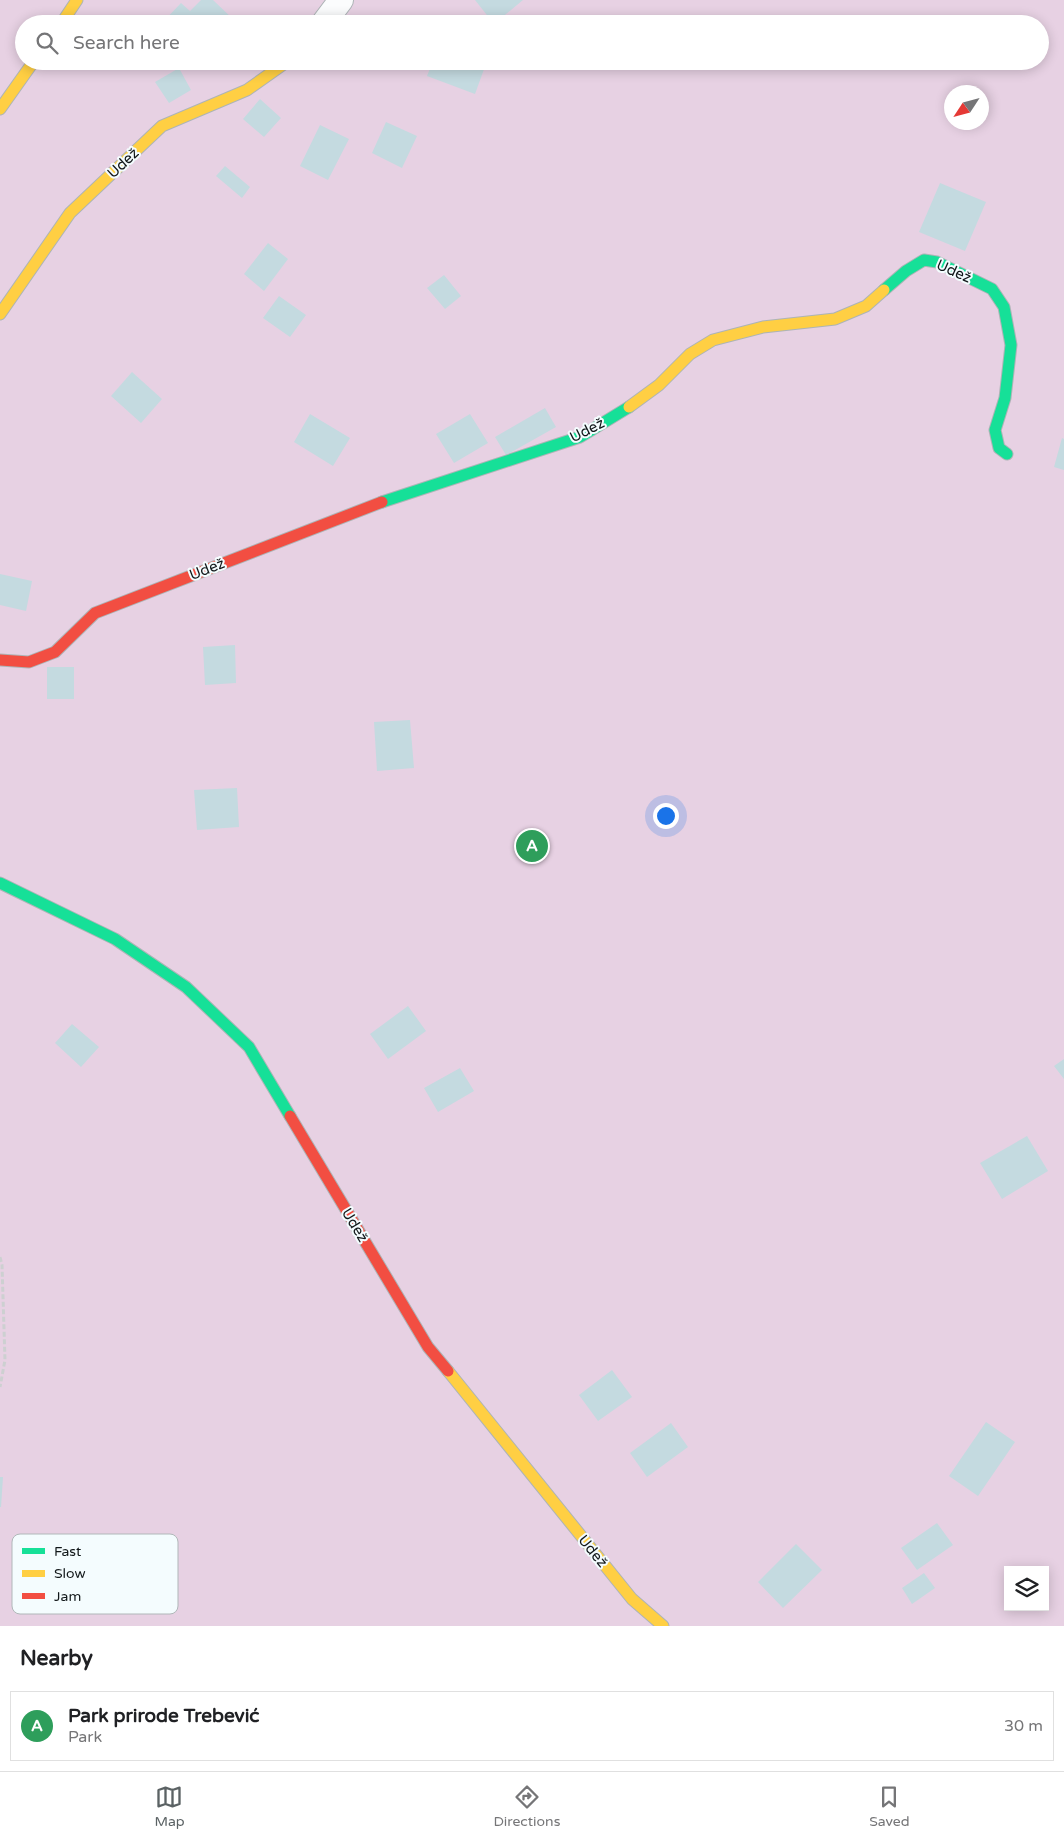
<!DOCTYPE html>
<html lang="en">
<head>
<meta charset="utf-8">
<style>
  :root { --surface:#fff; --page:#f6f6f6; --text:#202124; --muted:#757577; --line:#e0e0e0; --accent:#5b6264 }
  body { margin:0; font-family:"Varela Round",sans-serif; background:var(--page); color:var(--text) }
  .controls { position:absolute; right:15px; bottom:15px; display:grid; overflow:hidden; border-radius:0px; box-shadow:0 2px 12px #0003 }
  .controls button { width:45px; height:45px; display:grid; place-items:center; padding:0; border:0; border-bottom:1px solid var(--line); background:var(--surface); color:var(--text); font:25px sans-serif }
  .compass { position:absolute; left:944px; top:85px; width:45px; height:45px; border-radius:50%; background:var(--surface); box-shadow:0 2px 12px #0003; rotate:234deg }
  .you { position:absolute; left:665px; top:815px; width:18px; height:18px; margin:-12px; border:4px solid #fff; border-radius:50%; background:#1a73e8; box-shadow:0 0 0 8px #1a73e833 }
  .badge { display:grid; place-items:center; width:32px; height:32px; border-radius:50%; background:var(--accent); color:#fff; font-size:16px; font-weight:700 }
  .pin { position:absolute; translate:-50% -50%; border:2px solid #fff; box-shadow:0 1px 5px #0006 }
  .list { margin:0; padding:0; list-style:none }
  h2 { display:flex; justify-content:space-between; align-items:center; height:65px; margin:0; padding:0 20px; font-size:21px }
  h2 small { font-size:16px; font-weight:400; color:var(--muted) }
  .list li { display:grid; grid-template-columns:32px 1fr auto; gap:15px; align-items:center; box-sizing:border-box; height:70px; margin:0 10px 10px; padding:0 10px; border:1px solid var(--line); border-radius:0px }
  .list b { display:block; font-size:19px; white-space:nowrap }
  .list p { margin:0; font-size:16px; white-space:nowrap; color:var(--muted) }
  .list em { font-size:16px; font-style:normal; color:var(--muted) }
  .icon { flex:none; width:28px; height:28px; fill:none; stroke:currentColor; stroke-width:2; stroke-linecap:round; stroke-linejoin:round }
  .map { position:relative; flex:none; width:1064px; height:1626px; overflow:hidden }
  .search { position:absolute; background:var(--surface); box-shadow:0 2px 12px #0003; left:15px; right:15px; top:15px; height:55px; display:flex; align-items:center; gap:12px; box-sizing:border-box; padding:0 18px; border-radius:28px; color:var(--muted); font-size:19px }
  .sheet { height:145px; background:var(--surface) }
  nav { display:flex; justify-content:space-around; align-items:center; box-sizing:border-box; height:70px; border-top:1px solid var(--line); background:var(--surface); font-size:14px; color:var(--muted) }
  nav a { display:grid; justify-items:center; gap:2px }
  nav .on { color:var(--accent) }
  .map>svg:first-child { display:block }
  .green { fill:#e7d1e3; fill-rule:evenodd }
  .building { fill:#c4dae0 }
  .lines { fill:none; stroke-linecap:round; stroke-linejoin:round }
  .street-casing { stroke:#adb4b6; stroke-width:26 }
  .fast-casing { stroke:#adb4b6; stroke-width:13 }
  .slow-casing { stroke:#adb4b6; stroke-width:13 }
  .jam-casing { stroke:#adb4b6; stroke-width:13 }
  .path { stroke:#cdd0d1; stroke-width:3; stroke-dasharray:5 2.5; stroke-linecap:butt }
  .street { stroke:#fbfcfd; stroke-width:24 }
  .fast { stroke:#16e098; stroke-width:11 }
  .slow { stroke:#ffcf43; stroke-width:11 }
  .jam { stroke:#f24e42; stroke-width:11 }
  .labels { text-anchor:middle; stroke-width:4; stroke-linejoin:round; paint-order:stroke }
  .street-label { font-size:15px; fill:#111719; stroke:#f4fcfe }
  .key { fill:#f4fcfe; stroke:#b0b7b9; stroke-width:1 }
  .key-label { font-size:14px; fill:#111719 }
</style>
</head>
<body>
<div class="map">
<svg width="1064" height="1626" viewBox="0 0 1064 1626">
  <rect width="100%" height="100%" fill="#e4eef0"/>
  <!-- green -->
  <path class="green" d="M0 0H1064V1626H0ZM24 24H1040V61H24ZM952 92H982V122H952ZM1008 1570H1045V1607H1008Z"/>
  <!-- building -->
  <path class="building" d="M201 0H213L235 21 232 24H161L181 3 190 11Z
    M475 0H523L494 24Z
    M433 61H487L475 94 427 76Z
    M179 68 191 90 169 103 155 82Z
    M260 99 281 118 264 137 243 119Z
    M386 122 417 136 402 168 372 153Z
    M320 125 349 139 328 180 300 166Z
    M225 166 250 187 242 198 216 176Z
    M940 183 986 202 965 251 919 232Z
    M268 243 288 259 264 291 244 274Z
    M444 275 461 296 445 309 427 288Z
    M279 296 306 315 290 337 263 318Z
    M132 372 162 399 141 423 111 396Z
    M545 408 556 427 506 455 495 437Z
    M310 414 350 438 333 466 294 442Z
    M470 414 488 443 454 463 436 434Z
    M1062 438 1064 439V470L1054 467Z
    M0 574 32 581 26 611 0 605Z
    M235 645 236 683 205 685 203 647Z
    M47 667H74V699H47Z
    M410 720 414 768 377 771 374 722Z
    M237 788 239 827 197 830 194 790Z
    M408 1006 426 1031 388 1059 370 1034Z
    M72 1024 99 1047 81 1067 55 1043Z
    M1064 1059V1079L1054 1066Z
    M460 1068 474 1091 438 1112 424 1088Z
    M1027 1136 1048 1171 1002 1199 980 1163Z
    M612 1370 632 1397 598 1421 579 1395Z
    M986 1422 1015 1442 978 1496 949 1476Z
    M671 1423 688 1447 647 1477 630 1453Z
    M0 1477H3L1 1507H0Z
    M937 1523 953 1545 917 1570 901 1548Z
    M796 1544 822 1570 783 1608 758 1582Z
    M924 1573 935 1588 912 1604 902 1588Z"/>
  <g class="lines">
    <defs>
      <path id="street" d="M323 24 341 0"/>
      <path id="fast" d="M884 290 906 271 924 260 937 262 992 289 1004 307 1011 345 1005 398 995 430 999 448 1007 454
        M382 502 580 437 629 407
        M0 883 115 939 186 987 249 1047 290 1116"/>
      <path id="slow" d="M61 24 77 0
        M0 109 34 61
        M0 314 70 213 162 126 247 90 288 61
        M629 407 659 385 690 354 713 340 763 327 835 319 866 306 884 290
        M448 1371 632 1599 663 1626"/>
      <path id="jam" d="M0 660 29 662 55 652 95 613 382 502
        M290 1116 428 1347 448 1371"/>
    </defs>
    <!-- street casing -->
    <use href="#street" class="street-casing"/>
    <!-- fast casing -->
    <use href="#fast" class="fast-casing"/>
    <!-- slow casing -->
    <use href="#slow" class="slow-casing"/>
    <!-- jam casing -->
    <use href="#jam" class="jam-casing"/>
    <!-- path -->
    <path class="path" d="M0 1257 2 1265 5 1360 0 1387"/>
    <!-- street -->
    <use href="#street" class="street"/>
    <!-- fast -->
    <use href="#fast" class="fast"/>
    <!-- slow -->
    <use href="#slow" class="slow"/>
    <!-- jam -->
    <use href="#jam" class="jam"/>
  </g>
  <g class="labels">
    <!-- street labels -->
    <g class="street-label">
      <text transform="translate(123 163) rotate(-43)" y="5">Udež</text>
      <text transform="translate(954 271) rotate(24)" y="5">Udež</text>
      <text transform="translate(587 430) rotate(-27)" y="5">Udež</text>
      <text transform="translate(207 569) rotate(-21)" y="5">Udež</text>
      <text transform="translate(355 1225) rotate(59)" y="5">Udež</text>
      <text transform="translate(593 1551) rotate(51)" y="5">Udež</text>
    </g>
  </g>
  <!-- legend -->
  <rect x="12" y="1534" width="166" height="80" rx="8" class="key"/>
  <rect x="22" y="1548" width="23" height="6" fill="#16e098"/>
  <rect x="22" y="1570" width="23" height="7" fill="#ffcf43"/>
  <rect x="22" y="1593" width="23" height="6" fill="#f24e42"/>
  <g class="key-label">
    <text x="54" y="1556">Fast</text>
    <text x="54" y="1578">Slow</text>
    <text x="54" y="1601">Jam</text>
  </g>
</svg>
<div class="controls">
<button><svg class="icon" aria-label="layers" viewBox="0 0 24 24"><path d="M12 4l9 5-9 5-9-5zM3 14l9 5 9-5"/></svg></button>
</div>
<svg class="compass" viewBox="-18 -18 36 36"><path d="M0-13l5 13h-10z" fill="#e53935"/><path d="M0 13l5-13h-10z" fill="#757577"/></svg>
<div class="you"></div>
<div class="pin badge" style="left:532px;top:846px;background:#2e9e5b">A</div>
<div class="search"><svg class="icon" aria-label="search" viewBox="0 0 24 24"><circle cx="10" cy="10" r="6"/><path d="M15 15l6 6"/></svg>Search here</div>
</div>
<section class="sheet">
<h2>Nearby<small></small></h2>
<ul class="list">
<li><span class="badge" style="background:#2e9e5b">A</span><div><b>Park prirode Trebević</b><p>Park</p></div><em>30 m</em></li>
</ul>
</section>
<nav>
<a class="on"><svg class="icon" aria-label="map" viewBox="0 0 24 24"><path d="M3 6l6-2 6 2 6-2v14l-6 2-6-2-6 2zM9 4v14M15 6v14"/></svg>Map</a>
<a><svg class="icon" aria-label="directions" viewBox="0 0 24 24"><path d="M12 3l9 9-9 9-9-9zM9 14v-3h6M13 9l2 2-2 2"/></svg>Directions</a>
<a><svg class="icon" aria-label="saved" viewBox="0 0 24 24"><path d="M7 4h10v16l-5-4-5 4z"/></svg>Saved</a>
</nav>
</body>
</html>
